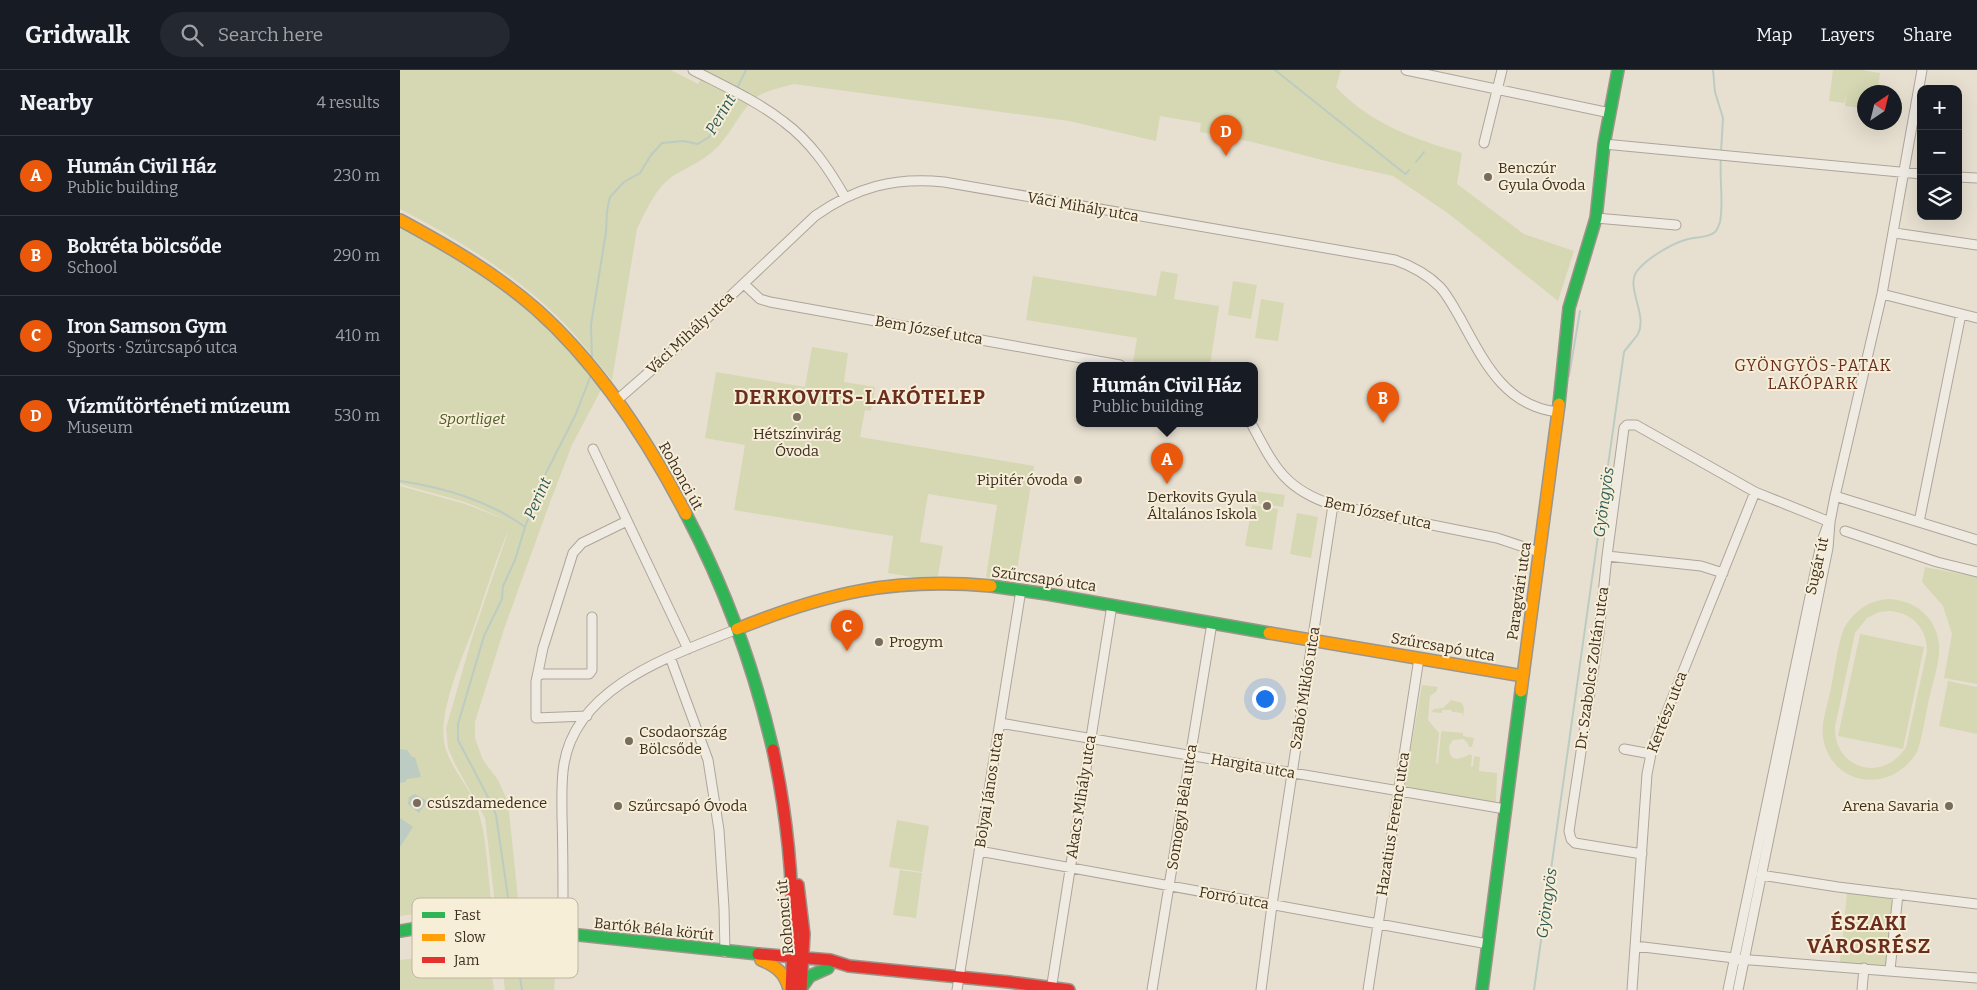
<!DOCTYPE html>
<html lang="en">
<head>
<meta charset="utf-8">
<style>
  :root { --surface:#171b24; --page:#242831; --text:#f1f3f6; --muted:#9ea1a6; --line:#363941; --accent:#ea580c }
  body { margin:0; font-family:Bitter,serif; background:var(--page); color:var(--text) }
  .controls { position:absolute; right:15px; top:15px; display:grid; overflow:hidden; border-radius:10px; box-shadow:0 5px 20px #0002 }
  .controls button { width:45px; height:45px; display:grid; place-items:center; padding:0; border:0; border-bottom:1px solid var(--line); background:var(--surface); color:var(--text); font:25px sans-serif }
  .compass { position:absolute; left:1457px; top:15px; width:45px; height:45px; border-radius:50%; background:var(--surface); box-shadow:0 5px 20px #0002; rotate:35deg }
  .you { position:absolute; left:864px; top:628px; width:18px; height:18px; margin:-12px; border:4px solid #fff; border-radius:50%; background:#1a73e8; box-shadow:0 0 0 8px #1a73e833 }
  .badge { display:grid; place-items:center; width:32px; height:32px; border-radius:50%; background:var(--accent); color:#fff; font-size:16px; font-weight:700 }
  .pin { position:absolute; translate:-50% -41px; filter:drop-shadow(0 1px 2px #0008) }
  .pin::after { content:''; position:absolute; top:26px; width:18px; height:15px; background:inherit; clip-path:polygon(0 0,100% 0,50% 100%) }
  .popup { position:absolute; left:676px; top:292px; width:182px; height:65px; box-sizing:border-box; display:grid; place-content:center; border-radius:10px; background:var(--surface); filter:drop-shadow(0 1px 4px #0005); font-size:16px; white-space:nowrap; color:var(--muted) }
  .popup b { font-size:19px; color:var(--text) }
  .popup::after { content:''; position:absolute; left:50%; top:100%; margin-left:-10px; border:10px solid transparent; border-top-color:var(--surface) }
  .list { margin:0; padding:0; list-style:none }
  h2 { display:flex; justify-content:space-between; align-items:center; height:65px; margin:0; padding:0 20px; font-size:21px }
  h2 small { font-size:16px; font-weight:400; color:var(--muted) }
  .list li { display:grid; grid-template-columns:32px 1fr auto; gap:15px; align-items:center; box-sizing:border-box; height:80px; padding:0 20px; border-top:1px solid var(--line) }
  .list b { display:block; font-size:19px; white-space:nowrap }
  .list p { margin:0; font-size:16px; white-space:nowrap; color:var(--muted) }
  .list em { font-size:16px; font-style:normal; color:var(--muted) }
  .icon { flex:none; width:28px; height:28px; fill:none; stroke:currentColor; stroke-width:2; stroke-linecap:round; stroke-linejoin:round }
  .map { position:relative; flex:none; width:1577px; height:920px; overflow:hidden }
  header { display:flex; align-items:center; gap:30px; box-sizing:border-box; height:70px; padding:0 25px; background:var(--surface); border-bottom:1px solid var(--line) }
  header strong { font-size:24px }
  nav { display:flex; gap:28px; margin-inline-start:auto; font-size:18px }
  .search { width:350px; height:45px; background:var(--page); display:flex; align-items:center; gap:12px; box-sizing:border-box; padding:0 18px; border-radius:28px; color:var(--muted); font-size:19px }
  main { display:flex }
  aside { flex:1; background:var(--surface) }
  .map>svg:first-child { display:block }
  .green { fill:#d6d7b3; fill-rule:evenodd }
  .water { fill:#bcccc2 }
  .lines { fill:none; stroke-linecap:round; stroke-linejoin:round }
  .stream { stroke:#bcccc2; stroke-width:2 }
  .street-casing { stroke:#ada599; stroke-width:11 }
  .fast-casing { stroke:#9c958a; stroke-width:14 }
  .slow-casing { stroke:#9c958a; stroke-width:14 }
  .jam-casing { stroke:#9c958a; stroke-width:14 }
  .street { stroke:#efebe3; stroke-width:9 }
  .fast { stroke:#30b455; stroke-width:11 }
  .slow { stroke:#ff9f0a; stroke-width:11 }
  .jam { stroke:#e5322d; stroke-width:11 }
  .poi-dot { fill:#786c5e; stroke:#f7eed8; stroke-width:2 }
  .labels { text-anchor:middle; stroke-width:4; stroke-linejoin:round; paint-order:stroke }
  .poi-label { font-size:15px; fill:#3d2e20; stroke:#f7eed8; text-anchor:start }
  .street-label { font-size:15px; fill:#3d2e20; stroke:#f7eed8 }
  .park-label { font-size:15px; font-style:italic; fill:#4d5a26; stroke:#f7eed8 }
  .water-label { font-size:16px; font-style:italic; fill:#2f5d5a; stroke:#f7eed8 }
  .neighbourhood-label { font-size:16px; letter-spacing:1px; fill:#6b2e1e; stroke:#f7eed8 }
  .district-label { font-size:20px; font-weight:bold; letter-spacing:1px; fill:#6b2e1e; stroke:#f7eed8 }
  .key { fill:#f7eed8; stroke:#bfb4a1; stroke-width:1 }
  .key-label { font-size:14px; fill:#3d2e20 }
</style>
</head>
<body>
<header>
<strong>Gridwalk</strong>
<div class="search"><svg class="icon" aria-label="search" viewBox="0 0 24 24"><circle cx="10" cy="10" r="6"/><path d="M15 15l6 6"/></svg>Search here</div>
<nav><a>Map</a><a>Layers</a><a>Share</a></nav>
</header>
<main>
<aside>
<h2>Nearby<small>4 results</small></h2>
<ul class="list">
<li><span class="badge">A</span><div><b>Humán Civil Ház</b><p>Public building</p></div><em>230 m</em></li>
<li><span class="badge">B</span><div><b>Bokréta bölcsőde</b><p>School</p></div><em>290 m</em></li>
<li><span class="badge">C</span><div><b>Iron Samson Gym</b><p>Sports · Szűrcsapó utca</p></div><em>410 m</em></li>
<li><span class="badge">D</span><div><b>Vízműtörténeti múzeum</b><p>Museum</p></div><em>530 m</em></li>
</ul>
</aside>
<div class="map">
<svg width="1577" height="920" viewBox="0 0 1577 920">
  <rect width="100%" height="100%" fill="#e7e0d1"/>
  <!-- green -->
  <path class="green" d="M0 0H271L298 14 306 0H941L936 17C971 54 1014 69 1062 83L1057 114 1124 164 1174 181 1158 231 1049 144 993 106 934 93 852 72 800 62 801 53 760 46 756 71 669 51 394 14C381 18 363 20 352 31 337 46 329 68 312 82 301 92 286 98 273 106 256 117 246 141 237 159L212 310C195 290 179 268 160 249 113 203 58 169 0 139Z
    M1433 0H1461L1480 3 1478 22H1464V38L1445 36 1446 24 1444 33 1429 31Z
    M0 156 74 196 131 243 170 280 202 318 172 375 149 435 104 559 75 652V668L83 690 98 710 108 732 122 867 158 872 154 920H105L85 748 55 694 48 678 46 658 72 568 109 459C96 488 86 521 76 551 64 584 39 638 44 671 48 696 67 713 76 735 87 764 87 798 91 829H87V838L61 837 0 846V416L65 434 112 452 65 432 0 414Z
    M761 201 778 204 774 229 819 236 810 295H751L733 292 737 268 626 250 633 206 756 226Z
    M833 211 857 215 851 249 828 245Z
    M861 229 884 233 878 271 855 268Z
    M412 277 448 283 444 312 475 317 471 341 465 340 460 367 634 396 615 512 586 507 597 435 528 424 520 472 543 476 537 511 488 503 493 466 334 440 345 375 305 368 316 302 405 317Z
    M855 421 885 425 883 437 854 433Z
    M852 435 878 439 872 480 845 476Z
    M897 443 918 447 911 488 890 484Z
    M1525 497 1577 507V614L1544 608 1552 564 1543 536 1522 512Z
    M1490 529C1516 531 1537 548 1539 575 1540 593 1533 612 1529 629 1525 647 1523 665 1517 682 1492 724 1431 718 1423 667 1421 652 1428 634 1431 618 1435 598 1437 577 1444 558 1455 540 1469 530 1490 529ZM1490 541C1513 543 1527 559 1527 581L1506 677C1484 713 1434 700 1435 657L1455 563 1467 548 1479 542Z
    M1460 564 1524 577 1503 679 1438 666Z
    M1548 611 1577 617V664L1539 656Z
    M1022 615 1038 617 1036 622 1030 626 1028 650 1039 663 1036 693 1038 694 1041 663 1042 661 1063 663V666L1074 668 1072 677H1069L1067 672 1063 669 1053 670 1049 676C1049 694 1061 689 1070 684L1072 686 1071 697 1073 696 1074 686 1080 687 1079 701 1097 703 1096 733 1004 717Z
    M1051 630 1062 633 1064 638 1063 647 1062 643 1052 642 1051 640H1042V643L1031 642 1034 639 1043 638Z
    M497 750 529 756 522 802 489 797Z
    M500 800 522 803 516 848 493 845Z
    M1447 823 1496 828 1489 897 1440 892Z
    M88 879 94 920H0V890Z"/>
  <!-- water -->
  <path class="water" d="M0 679 7 680 12 687H15L21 707 7 709 5 712 0 713Z
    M15 724 27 731 19 743 8 734 9 727Z
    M0 748 13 757 0 777Z"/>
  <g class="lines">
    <!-- stream -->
    <path class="stream" d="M875 0 1004 103 1006 104 1009 100
      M1313 0 1315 22 1323 48 1321 82
      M337 18 346 0
      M1016 92 1024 82
      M192 290 191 255 206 162 207 141 210 127 224 112 240 103 251 85 262 73 283 71 298 74 309 67 334 25
      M1169 306 1180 241
      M0 411C42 417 90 431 125 457
      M112 854 96 745 89 729 58 670V654L84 566 102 529 103 516 115 490 125 457 146 403 175 346 191 305
      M113 863 122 920
      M1134 920 1224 282C1228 276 1234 270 1238 264 1248 245 1225 217 1237 201 1246 189 1271 174 1285 170 1295 166 1307 169 1315 162 1317 160 1319 155 1320 152 1324 131 1319 108 1321 87"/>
    <defs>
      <path id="street" d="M293 0C324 16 357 31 384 52 411 72 429 99 445 127
        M1006 0 1210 43
        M1084 73 1102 0
        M1204 74 1521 104
        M1558 107 1577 108
        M1196 148 1276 155
        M1495 163 1577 175
        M344 214 360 229 370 232 720 295
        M1482 224 1577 248
        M216 331 263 290 415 146C456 117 494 107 544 112L995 190C1012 196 1027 204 1040 217 1048 226 1053 236 1059 246 1083 289 1103 336 1158 342
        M851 353C874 396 884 419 933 435L1097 468 1139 482
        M193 379 288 579
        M1435 426 1577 470
        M1519 452 1561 244
        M1445 461 1537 492 1577 502
        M1207 486 1301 496 1323 503
        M270 587 308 690 319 760 324 838 325 882
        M137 607 143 578 173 483 182 473 227 451
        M187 646 136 648V611L137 607 141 604H189L192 600V547
        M600 653 1105 739
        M1224 679 1251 684
        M579 781 1088 874
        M1242 784 1175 773 1171 769 1169 761 1199 563 1207 486 1224 358 1227 355H1236L1355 422 1430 452
        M1361 805 1438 817 1577 834
        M163 835C163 806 163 777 162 747 162 730 161 711 164 694 177 615 274 585 337 559
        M1235 876 1351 890 1577 908
        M1490 900 1498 824
        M557 920 621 520
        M651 920 712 535
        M752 920 812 553
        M861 920 872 835 933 435
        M968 920 1019 588
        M1232 920 1247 704 1252 679 1355 422
        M1328 920 1421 474 1428 454
        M1338 920 1428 478 1430 452 1435 426 1482 224 1522 0
        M1462 920 1464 898"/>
      <path id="fast" d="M1159 334 1169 238 1196 148 1204 74 1218 0
        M286 444C325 518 354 598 373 680
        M591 516 647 524 869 563
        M0 861 36 855 93 856 358 884
        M402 917 410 906 428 898
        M1082 920 1121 621"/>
      <path id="slow" d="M0 150C48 176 95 203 136 239 198 294 248 371 286 444
        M337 559C426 523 494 507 591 516
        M869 563 1123 606
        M1121 621 1159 334
        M361 890C376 896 385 903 389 919"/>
      <path id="jam" d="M373 680C390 759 396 839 391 920
        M398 815 404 864 401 920
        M358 884 430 890 449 896 609 912 669 920"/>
    </defs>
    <!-- street casing -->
    <use href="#street" class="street-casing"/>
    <!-- fast casing -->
    <use href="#fast" class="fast-casing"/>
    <!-- slow casing -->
    <use href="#slow" class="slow-casing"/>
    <!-- jam casing -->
    <use href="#jam" class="jam-casing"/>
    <!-- street -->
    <use href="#street" class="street"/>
    <!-- fast -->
    <use href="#fast" class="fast"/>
    <!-- slow -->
    <use href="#slow" class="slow"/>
    <!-- jam -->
    <use href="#jam" class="jam"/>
  </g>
  <!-- markers -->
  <g class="poi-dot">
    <circle cx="1088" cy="107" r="5"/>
    <circle cx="397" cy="347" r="5"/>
    <circle cx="678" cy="410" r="5"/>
    <circle cx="867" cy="436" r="5"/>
    <circle cx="479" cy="572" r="5"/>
    <circle cx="229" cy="671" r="5"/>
    <circle cx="17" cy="733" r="5"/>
    <circle cx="218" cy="736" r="5"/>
    <circle cx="1549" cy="736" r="5"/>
  </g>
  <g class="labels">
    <!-- poi labels -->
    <g class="poi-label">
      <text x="1098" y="103">Benczúr<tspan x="1098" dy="17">Gyula Óvoda</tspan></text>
      <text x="397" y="369" text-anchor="middle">Hétszínvirág<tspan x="397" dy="17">Óvoda</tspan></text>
      <text x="668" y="415" text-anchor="end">Pipitér óvoda</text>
      <text x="857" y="432" text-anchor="end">Derkovits Gyula<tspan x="857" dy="17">Általános Iskola</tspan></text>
      <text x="489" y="577">Progym</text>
      <text x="239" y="667">Csodaország<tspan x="239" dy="17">Bölcsőde</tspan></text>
      <text x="27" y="738">csúszdamedence</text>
      <text x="228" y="741">Szűrcsapó Óvoda</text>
      <text x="1539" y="741" text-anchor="end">Arena Savaria</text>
    </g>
    <!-- street labels -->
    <g class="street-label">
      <text transform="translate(683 137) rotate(10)" y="5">Váci Mihály utca</text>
      <text transform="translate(529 260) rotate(10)" y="5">Bem József utca</text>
      <text transform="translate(290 263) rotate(-43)" y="5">Váci Mihály utca</text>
      <text transform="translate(281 406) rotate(61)" y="5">Rohonci út</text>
      <text transform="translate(978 443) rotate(12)" y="5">Bem József utca</text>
      <text transform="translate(1417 496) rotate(-77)" y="5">Sugár út</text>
      <text transform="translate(644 509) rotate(8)" y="5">Szűrcsapó utca</text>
      <text transform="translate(1119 521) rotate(-82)" y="5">Paragvári utca</text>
      <text transform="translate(1043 577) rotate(10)" y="5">Szűrcsapó utca</text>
      <text transform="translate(1192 598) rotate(-82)" y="5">Dr. Szabolcs Zoltán utca</text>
      <text transform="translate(905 618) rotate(-81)" y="5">Szabó Miklós utca</text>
      <text transform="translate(1267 642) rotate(-69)" y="5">Kertész utca</text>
      <text transform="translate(853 696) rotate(10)" y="5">Hargita utca</text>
      <text transform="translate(589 720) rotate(-81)" y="5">Bolyai János utca</text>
      <text transform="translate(681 727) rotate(-81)" y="5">Akacs Mihály utca</text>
      <text transform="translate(782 737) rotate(-81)" y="5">Somogyi Béla utca</text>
      <text transform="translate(993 754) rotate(-81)" y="5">Hazatius Ferenc utca</text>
      <text transform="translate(834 828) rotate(10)" y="5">Forró utca</text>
      <text transform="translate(385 847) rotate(-95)" y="5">Rohonci út</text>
      <text transform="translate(254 859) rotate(6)" y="5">Bartók Béla körút</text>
    </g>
    <!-- park labels -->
    <g class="park-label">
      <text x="72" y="354">Sportliget</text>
    </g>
    <!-- water labels -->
    <g class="water-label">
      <text transform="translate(320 44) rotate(-59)" y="6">Perint</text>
      <text transform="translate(137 428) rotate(-66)" y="6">Perint</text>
      <text transform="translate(1203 432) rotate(-82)" y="6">Gyöngyös</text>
      <text transform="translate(1146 833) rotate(-82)" y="6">Gyöngyös</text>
    </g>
    <!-- neighbourhood labels -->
    <g class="neighbourhood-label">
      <text x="1413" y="301">GYÖNGYÖS-PATAK<tspan x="1413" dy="18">LAKÓPARK</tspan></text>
    </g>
    <!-- district labels -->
    <g class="district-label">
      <text x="460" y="334">DERKOVITS-LAKÓTELEP</text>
      <text x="1469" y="860">ÉSZAKI<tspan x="1469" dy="23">VÁROSRÉSZ</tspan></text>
    </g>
  </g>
  <!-- legend -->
  <rect x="12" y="828" width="166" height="80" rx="8" class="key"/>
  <rect x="22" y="842" width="23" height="6" fill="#30b455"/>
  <rect x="22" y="864" width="23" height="7" fill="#ff9f0a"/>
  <rect x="22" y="887" width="23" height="6" fill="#e5322d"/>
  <g class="key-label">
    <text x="54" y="850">Fast</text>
    <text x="54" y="872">Slow</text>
    <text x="54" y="895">Jam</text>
  </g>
</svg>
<div class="controls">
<button>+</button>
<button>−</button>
<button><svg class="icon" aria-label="layers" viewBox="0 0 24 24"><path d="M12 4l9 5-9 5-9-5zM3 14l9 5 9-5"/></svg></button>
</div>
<svg class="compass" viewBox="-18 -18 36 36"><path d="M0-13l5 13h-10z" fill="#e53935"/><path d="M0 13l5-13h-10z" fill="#9ea1a6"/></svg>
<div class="you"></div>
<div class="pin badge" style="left:767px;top:414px">A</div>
<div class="popup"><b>Humán Civil Ház</b>Public building</div>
<div class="pin badge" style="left:983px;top:353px">B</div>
<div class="pin badge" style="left:447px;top:581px">C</div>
<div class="pin badge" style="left:826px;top:86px">D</div>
</div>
</main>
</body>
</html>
